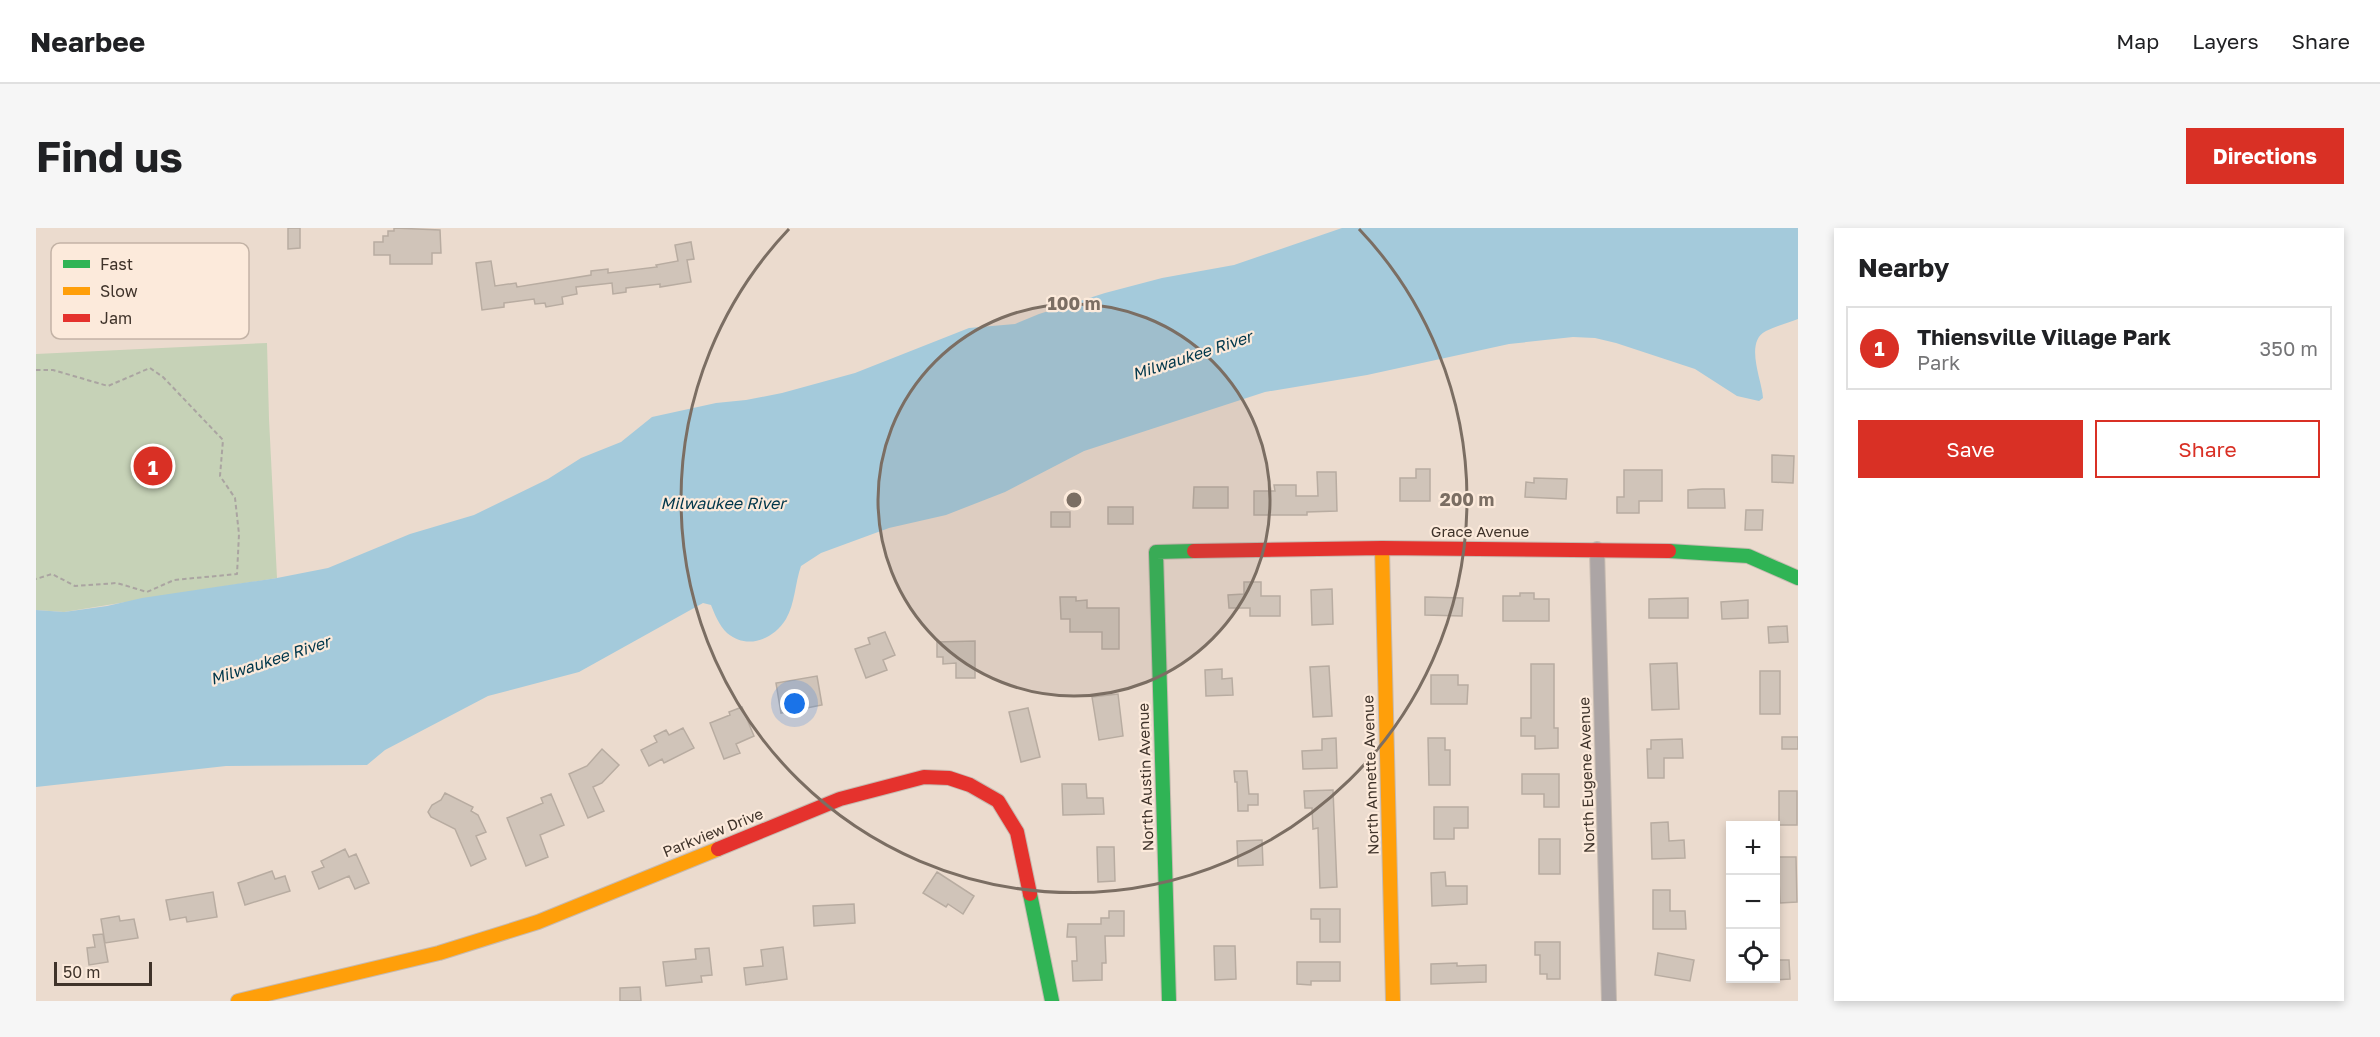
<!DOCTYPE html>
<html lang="en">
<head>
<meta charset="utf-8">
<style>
  :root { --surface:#fff; --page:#f6f6f6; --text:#202124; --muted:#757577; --line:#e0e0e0; --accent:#d93025 }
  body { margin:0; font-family:"Golos Text",sans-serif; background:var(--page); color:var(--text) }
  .controls { position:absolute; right:18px; bottom:18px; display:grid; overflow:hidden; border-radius:0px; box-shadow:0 3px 9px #0003 }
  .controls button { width:54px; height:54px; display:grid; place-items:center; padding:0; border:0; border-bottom:2px solid var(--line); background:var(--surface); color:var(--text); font:30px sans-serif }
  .scale { position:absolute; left:18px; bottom:15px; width:98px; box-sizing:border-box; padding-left:6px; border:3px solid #3f332a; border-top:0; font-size:16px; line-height:21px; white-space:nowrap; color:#3f332a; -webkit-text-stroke:4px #fceadb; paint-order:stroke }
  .you { position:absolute; left:759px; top:476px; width:21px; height:21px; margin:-15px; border:4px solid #fff; border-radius:50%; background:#1a73e8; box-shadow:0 0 0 9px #1a73e833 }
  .badge { display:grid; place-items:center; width:39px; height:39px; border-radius:50%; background:var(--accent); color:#fff; font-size:20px; font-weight:700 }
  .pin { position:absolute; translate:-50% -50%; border:3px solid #fff; box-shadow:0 2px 6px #0006 }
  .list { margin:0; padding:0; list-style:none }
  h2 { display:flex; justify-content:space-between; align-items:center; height:78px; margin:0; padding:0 24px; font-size:26px }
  h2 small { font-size:20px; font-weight:400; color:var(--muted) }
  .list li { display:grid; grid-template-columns:39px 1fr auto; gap:18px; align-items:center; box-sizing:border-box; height:84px; margin:0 12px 12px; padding:0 12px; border:2px solid var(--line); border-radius:0px }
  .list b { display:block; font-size:22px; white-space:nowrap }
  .list p { margin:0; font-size:20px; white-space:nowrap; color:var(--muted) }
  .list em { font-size:20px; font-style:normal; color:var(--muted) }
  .actions { display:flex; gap:12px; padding:18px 24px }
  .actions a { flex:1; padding:14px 0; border:2px solid var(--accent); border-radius:0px; text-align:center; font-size:21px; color:var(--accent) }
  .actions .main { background:var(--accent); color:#fff }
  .icon { flex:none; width:33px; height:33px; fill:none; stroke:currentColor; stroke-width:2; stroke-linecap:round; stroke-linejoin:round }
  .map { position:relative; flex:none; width:1762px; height:773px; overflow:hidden; border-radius:0px }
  header { display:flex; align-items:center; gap:36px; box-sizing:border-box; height:84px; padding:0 30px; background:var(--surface); border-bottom:2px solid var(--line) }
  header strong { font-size:28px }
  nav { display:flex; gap:33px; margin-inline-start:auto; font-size:21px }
  .intro { display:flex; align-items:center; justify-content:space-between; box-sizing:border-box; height:144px; padding:0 36px }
  h1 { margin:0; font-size:42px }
  .button { padding:15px 27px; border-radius:0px; background:var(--accent); color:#fff; font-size:21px; font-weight:700 }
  main { display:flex; gap:36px; padding:0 36px }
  aside { flex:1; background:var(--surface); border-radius:0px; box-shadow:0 3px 9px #0003 }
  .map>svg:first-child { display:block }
  .green { fill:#c6d2b7 }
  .water { fill:#a4cadb }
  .building { fill:#d0c4b9; stroke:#b8aca1; stroke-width:1.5 }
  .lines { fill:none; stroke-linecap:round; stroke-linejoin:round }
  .street-casing { stroke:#c6bab0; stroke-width:16 }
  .fast-casing { stroke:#c6bab0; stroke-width:16 }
  .slow-casing { stroke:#c6bab0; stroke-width:16 }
  .jam-casing { stroke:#c6bab0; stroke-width:16 }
  .path { stroke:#aaa4a1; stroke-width:2; stroke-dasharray:4.5 3; stroke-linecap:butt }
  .street { stroke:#aca5a5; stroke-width:14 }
  .fast { stroke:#30b455; stroke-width:14 }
  .slow { stroke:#ff9f0a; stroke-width:14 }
  .jam { stroke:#e5322d; stroke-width:14 }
  .ring { fill:none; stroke:#7b6e63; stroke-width:3 }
  .labels { text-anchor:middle; stroke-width:4.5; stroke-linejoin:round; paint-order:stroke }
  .street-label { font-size:15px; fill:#3f332a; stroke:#fceadb }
  .water-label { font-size:16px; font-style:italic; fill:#00374b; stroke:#fceadb }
  .key { fill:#fceadb; stroke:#c3b3a6; stroke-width:1.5 }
  .key-label { font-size:16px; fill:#3f332a }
  .centre { fill:#7b6e63; stroke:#fceadb; stroke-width:3 }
  .ring-label { font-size:18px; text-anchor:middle; font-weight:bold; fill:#7b6e63; stroke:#fceadb; stroke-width:4.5; stroke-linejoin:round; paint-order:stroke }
</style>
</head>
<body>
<header>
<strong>Nearbee</strong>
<nav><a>Map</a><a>Layers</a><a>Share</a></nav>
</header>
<div class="intro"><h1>Find us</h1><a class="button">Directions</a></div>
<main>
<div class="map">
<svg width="1762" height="773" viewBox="0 0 1762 773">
  <rect width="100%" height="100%" fill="#ebdbce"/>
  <!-- green -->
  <path class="green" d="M231 115 233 191 241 350 28 384 0 382V126Z"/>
  <!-- water -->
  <path class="water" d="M1306 0H1762V91C1752 95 1740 98 1730 103 1708 114 1726 152 1727 170L1723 173 1701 168 1659 141 1580 115 1559 110 1537 109 1473 116 1331 147 1229 164 1048 223 969 264 910 287 853 300 785 325 765 338C759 355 759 376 750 391 737 412 711 422 691 405 683 397 679 387 675 377L667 375 543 444 452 468 349 522 331 537 190 538 0 559V382L28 384 71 378 106 370 241 350 292 340 374 306 438 287 512 251 545 230 585 214 616 189 680 175 710 172 746 165 819 145 933 100 979 96 1003 86 1069 65 1126 50 1198 37Z"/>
  <!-- building -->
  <path class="building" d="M252 0H264V20L252 21Z
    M358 0 404 2 405 25H396V36H354V27H338V14H347V8H352V3H358Z
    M655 14 658 31 651 32 655 54 624 59V56L590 60V64L577 66 576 55 540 59 541 66 526 69 527 76 510 79 509 75 499 76 498 71 468 75V79L446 82 440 35 455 33 459 58 480 55 481 59 555 47V43L572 41V45L621 39 620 37 642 33 639 17Z
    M1736 227 1758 228 1757 255 1736 254Z
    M1380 241H1394V273H1364V250H1380Z
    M1588 242H1626V273H1603V285H1581V269H1588Z
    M1281 244H1300L1301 283 1271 284V287H1218V263H1239L1238 257H1260V268H1282Z
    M1498 250 1531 251 1530 271 1489 269 1490 254 1498 255Z
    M1158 259H1192V280H1157Z
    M1666 261H1688L1689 280H1652V262Z
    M1072 279H1097V296H1072Z
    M1710 282H1727L1726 302H1709Z
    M1015 284H1034V299H1015Z
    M1208 354H1225V368H1244V388H1214V380H1193L1192 367 1208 366Z
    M1296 361 1297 396 1276 397 1275 362Z
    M1484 365H1498V371H1513V393H1467V368H1484Z
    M1024 369H1040V373L1051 372V380H1083V421H1066V404H1034V391H1025Z
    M1389 369 1427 370 1426 388 1389 387Z
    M1652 370V390H1613V371Z
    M1712 372V390L1686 391 1685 374Z
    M1751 398 1752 414 1733 415 1732 399Z
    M849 404 859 427 847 432 851 442 830 450 819 421 834 416 832 410Z
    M939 413V450H920V435L907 436V429H901V414Z
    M1641 435 1643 481 1616 482 1614 436Z
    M1495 436H1518V500H1522V520L1499 521V508H1485V490H1495Z
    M1293 438 1296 488 1277 489 1274 439Z
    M1186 441V451L1196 450 1197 467 1170 468 1169 442Z
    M1724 443H1744V486H1724Z
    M1395 447H1422V457H1432L1431 476H1395Z
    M781 448 786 477 745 485 740 455Z
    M1082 466 1087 508 1063 512 1056 469Z
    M706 479 718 508 700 516 704 525 688 531 674 495 694 487 693 484Z
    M992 480 1004 529 985 534 973 484Z
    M647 500 658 520 628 535 626 531 613 538 605 522 621 514 618 508 630 502 633 507Z
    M1746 509H1762V521H1746Z
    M1300 510 1301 540 1267 541 1266 523 1286 522V511Z
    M1392 510H1409V522H1414V557H1393Z
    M1646 511 1647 530H1628V550H1612L1611 521H1615V512Z
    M566 521 583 537 566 555 557 559 568 583 552 590 533 546 551 538Z
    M1198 543H1211L1213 566H1222V577H1212V583H1202L1201 554H1199Z
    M1486 546H1523V579H1508V566H1486Z
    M1026 556H1050L1051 570H1067L1068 586 1027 587Z
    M1297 562 1301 659 1284 660 1282 600 1277 601 1276 580H1269L1268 563Z
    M1743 563H1761V597H1743Z
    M409 565 437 579 435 583 442 587 450 604 440 608 450 631 435 638 419 601 395 589 392 584 396 577 405 572Z
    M515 566 528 597 504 607 512 629 490 638 471 590 507 575 505 570Z
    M1398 579H1432V600H1418V611H1398Z
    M1632 594 1633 613 1648 612 1649 630 1616 631 1615 595Z
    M1503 611H1524V646H1503Z
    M1226 612 1227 637 1202 638 1201 613Z
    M1061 619H1078L1079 653 1062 654Z
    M309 621 313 629 320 626 333 655 319 661 313 648 283 661 276 644 288 639 285 633Z
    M1742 629H1760L1761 674 1744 675Z
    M236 643 239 651 249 648 254 663 209 677 202 655Z
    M901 644 938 668 927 686 912 676 910 679 887 665Z
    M1409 644 1410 658H1431V676L1396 678 1395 645Z
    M1617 662H1634V683H1649L1650 701H1617Z
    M177 664 181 689 151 694 150 689 134 692 130 672Z
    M818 676 819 695 778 698 777 678Z
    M1275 681H1304V714H1284V691H1275Z
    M1073 683H1088V708H1069L1070 735H1066V752L1037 753 1036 733H1041L1040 709H1031L1032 696H1065V690H1073Z
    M83 688 84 693 98 691 102 710 69 715 65 691Z
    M67 706 72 734 53 737 51 720 59 719 57 707Z
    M1499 714H1524V751H1511V746H1504V727H1499Z
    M1178 718H1199L1200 751 1179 752Z
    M747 719 751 751 710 757 708 740 727 738 725 722Z
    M673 720 676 747 665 748 666 754 630 758 627 734 660 731 659 721Z
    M1622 725 1658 732 1654 753 1619 747Z
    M1740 732H1753L1754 751 1740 752Z
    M1261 734H1304V753H1275V757L1261 756Z
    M1421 735V738L1450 737V754L1395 756V736Z
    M604 759 605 773H584V760Z"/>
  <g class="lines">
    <defs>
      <path id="street" d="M1561 321 1573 773"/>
      <path id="fast" d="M1633 323 1712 328 1762 350
        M994 666 1016 773
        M1133 773 1120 324 1158 323"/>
      <path id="slow" d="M1346 320 1357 773
        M202 773 403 725 502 694 682 621"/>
      <path id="jam" d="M1158 323 1346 320 1633 323
        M682 621 804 571 888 549 913 550 934 557 962 573 981 604 994 666"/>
    </defs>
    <!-- street casing -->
    <use href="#street" class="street-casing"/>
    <!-- fast casing -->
    <use href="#fast" class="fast-casing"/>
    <!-- slow casing -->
    <use href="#slow" class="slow-casing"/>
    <!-- jam casing -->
    <use href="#jam" class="jam-casing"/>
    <!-- path -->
    <path class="path" d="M0 142H17L72 158 114 140 127 149 187 212 184 248 199 270 203 306 201 346 138 352 111 364 81 355 39 358 16 346 0 351"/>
    <!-- street -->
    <use href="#street" class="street"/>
    <!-- fast -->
    <use href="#fast" class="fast"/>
    <!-- slow -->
    <use href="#slow" class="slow"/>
    <!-- jam -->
    <use href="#jam" class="jam"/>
  </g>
  <!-- distance rings -->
  <circle cx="1038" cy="272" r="196" fill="#7b6e63" fill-opacity=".12"/>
  <g class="ring">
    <circle cx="1038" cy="272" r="196"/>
    <path d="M1323 1A393 393 0 1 1 753 1"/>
  </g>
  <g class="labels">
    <!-- street labels -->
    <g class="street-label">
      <text x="1444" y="309">Grace Avenue</text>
      <text transform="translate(1335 547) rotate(-92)" y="5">North Annette Avenue</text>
      <text transform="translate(1551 547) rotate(-92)" y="5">North Eugene Avenue</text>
      <text transform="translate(1110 549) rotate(-92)" y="5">North Austin Avenue</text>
      <text transform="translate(677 605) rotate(-22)" y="5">Parkview Drive</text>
    </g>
    <!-- water labels -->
    <g class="water-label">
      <text transform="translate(1156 127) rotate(-18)" y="6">Milwaukee River</text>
      <text x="687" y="281">Milwaukee River</text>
      <text transform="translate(234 432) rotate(-18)" y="6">Milwaukee River</text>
    </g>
  </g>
  <!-- legend -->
  <rect x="15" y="15" width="198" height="96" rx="9" class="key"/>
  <rect x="27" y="32" width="27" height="8" fill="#30b455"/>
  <rect x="27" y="59" width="27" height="8" fill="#ff9f0a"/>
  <rect x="27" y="86" width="27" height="8" fill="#e5322d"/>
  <g class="key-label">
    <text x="64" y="42">Fast</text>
    <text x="64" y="69">Slow</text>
    <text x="64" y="96">Jam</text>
  </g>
  <circle cx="1038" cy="272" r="9" class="centre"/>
  <g class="ring-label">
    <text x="1038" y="82">100 m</text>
    <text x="1431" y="278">200 m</text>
  </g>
</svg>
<div class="controls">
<button>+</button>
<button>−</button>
<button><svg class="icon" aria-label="locate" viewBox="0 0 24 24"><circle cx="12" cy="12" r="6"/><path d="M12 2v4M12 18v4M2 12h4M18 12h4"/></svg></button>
</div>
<div class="scale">50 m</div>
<div class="you"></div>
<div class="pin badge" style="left:117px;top:238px">1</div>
</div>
<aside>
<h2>Nearby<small></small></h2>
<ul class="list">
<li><span class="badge">1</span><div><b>Thiensville Village Park</b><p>Park</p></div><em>350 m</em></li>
</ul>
<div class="actions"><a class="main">Save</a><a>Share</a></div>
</aside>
</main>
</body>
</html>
